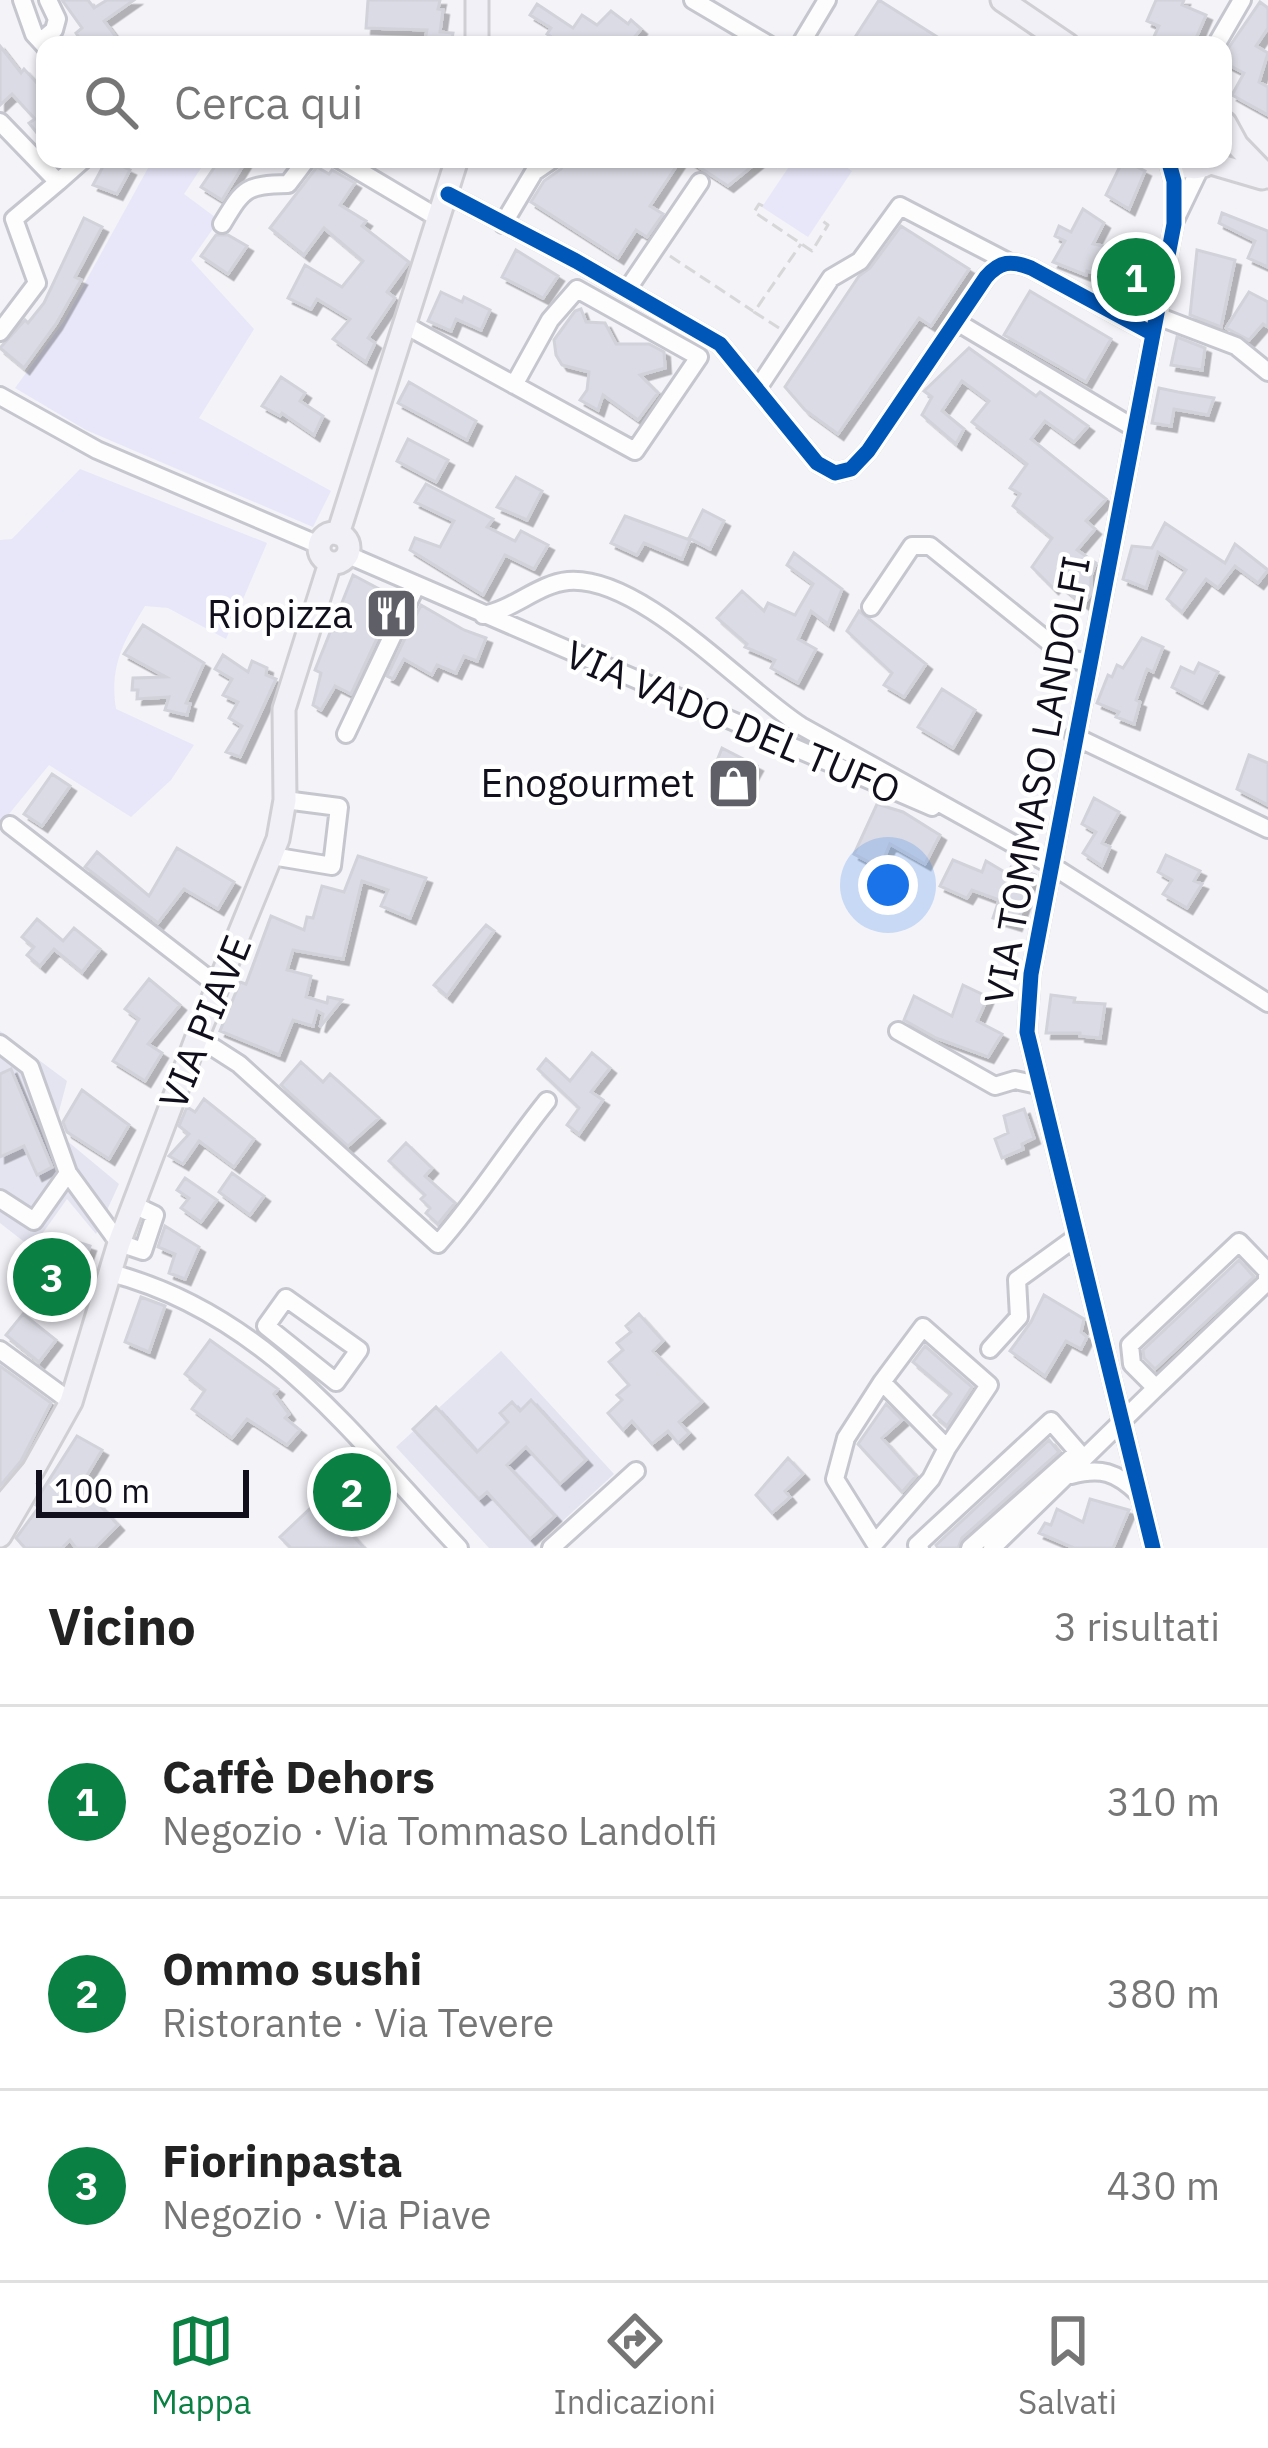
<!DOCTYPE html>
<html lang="it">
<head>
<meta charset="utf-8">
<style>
  :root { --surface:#fff; --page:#f2f2f2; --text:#222; --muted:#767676; --line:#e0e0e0; --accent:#0b8043 }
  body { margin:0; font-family:"IBM Plex Sans",sans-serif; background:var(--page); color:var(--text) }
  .scale { position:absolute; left:36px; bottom:30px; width:213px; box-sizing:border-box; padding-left:12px; border:6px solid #100f1b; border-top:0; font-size:33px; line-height:42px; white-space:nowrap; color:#100f1b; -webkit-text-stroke:9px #fff; paint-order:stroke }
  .you { position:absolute; left:888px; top:885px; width:42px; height:42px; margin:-30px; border:9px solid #fff; border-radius:50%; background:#1a73e8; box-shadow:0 0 0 18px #1a73e833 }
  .badge { display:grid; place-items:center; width:78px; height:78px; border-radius:50%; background:var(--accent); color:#fff; font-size:39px; font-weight:700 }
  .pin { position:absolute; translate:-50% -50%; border:6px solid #fff; box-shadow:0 3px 12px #0006 }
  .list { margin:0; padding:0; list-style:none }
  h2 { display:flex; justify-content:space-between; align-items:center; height:156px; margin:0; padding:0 48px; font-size:51px }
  h2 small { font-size:39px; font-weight:400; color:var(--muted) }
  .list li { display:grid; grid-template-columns:78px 1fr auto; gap:36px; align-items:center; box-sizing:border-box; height:192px; padding:0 48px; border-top:3px solid var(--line) }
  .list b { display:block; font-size:45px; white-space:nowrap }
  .list p { margin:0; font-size:39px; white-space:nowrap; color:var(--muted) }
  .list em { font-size:39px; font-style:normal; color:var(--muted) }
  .icon { flex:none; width:66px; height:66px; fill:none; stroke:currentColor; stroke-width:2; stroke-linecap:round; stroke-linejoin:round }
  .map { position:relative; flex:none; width:1268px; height:1548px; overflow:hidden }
  .search { position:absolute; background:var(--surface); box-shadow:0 3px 9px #0004; left:36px; right:36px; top:36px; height:132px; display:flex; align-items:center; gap:30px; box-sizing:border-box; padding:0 42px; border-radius:24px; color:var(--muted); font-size:45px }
  .sheet { height:732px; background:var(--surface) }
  nav { display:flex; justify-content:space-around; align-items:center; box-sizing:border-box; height:168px; border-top:3px solid var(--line); background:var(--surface); font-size:33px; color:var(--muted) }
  nav a { display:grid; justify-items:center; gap:6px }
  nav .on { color:var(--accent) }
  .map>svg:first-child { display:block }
  .built { fill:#e3e4f0 }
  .green { fill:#e7e7f9 }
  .building { fill:#dbdbe5; stroke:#d2d2db; stroke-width:3; filter:url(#shadow) }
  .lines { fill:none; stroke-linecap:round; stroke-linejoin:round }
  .minor-casing { stroke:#c6c6cf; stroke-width:22 }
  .major-casing { stroke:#d0d0d4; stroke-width:27 }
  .path { stroke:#d7d7d9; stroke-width:3; stroke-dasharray:12 6; stroke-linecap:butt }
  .minor { stroke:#fdfdfe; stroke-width:16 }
  .major { stroke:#f0f0f6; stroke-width:21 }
  .cycleway-casing { stroke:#fff; stroke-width:22 }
  .cycleway { stroke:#0057b8; stroke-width:15 }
  .labels { text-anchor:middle; stroke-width:9; stroke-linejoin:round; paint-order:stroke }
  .poi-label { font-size:39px; fill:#100f1b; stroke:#fff; text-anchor:end }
  .street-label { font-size:39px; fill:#100f1b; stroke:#fff }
</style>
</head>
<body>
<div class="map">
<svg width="1268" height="1548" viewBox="0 0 1268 1548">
  <defs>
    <filter id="shadow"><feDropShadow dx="5.5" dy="5.5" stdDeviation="0" flood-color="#0004"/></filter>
  </defs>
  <rect width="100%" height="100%" fill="#f3f3f8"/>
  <!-- built -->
  <path class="built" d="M0 1031 67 1081 54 1130 119 1184 96 1234 67 1199 32 1248 0 1223Z
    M501 1351 614 1474 533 1548H489L396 1447Z"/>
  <!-- green -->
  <path class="green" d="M153 159H207L184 194 219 220 191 260 254 329 199 418 331 491 313 527 86 430 15 388 64 321Z
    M794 159H835L852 171 808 237 762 207Z
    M80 469 267 543 226 639 168 608 145 606C124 640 109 667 116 709L194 745 171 780 131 817 49 765 0 825V540L12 539Z"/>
  <!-- building -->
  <path class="building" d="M62 0H88L94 8 107 0H134L104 21 122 45H84L76 33 82 28Z
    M368 0H440L438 9 443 10 440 32 453 33 451 45H424L427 30 366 28Z
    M879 0 950 45H850Z
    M1156 0H1184L1182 5 1206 15 1193 45H1150L1159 26 1147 21Z
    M1260 2 1268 8V28L1256 46 1268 53 1259 82 1268 87V115L1232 95 1244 73 1223 62V56Z
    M537 4 573 28 582 15 597 25 611 11 628 24 631 20 641 29 628 45H564L547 34 551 28 530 15Z
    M0 46 21 73 24 69 37 83 45 75V143L29 123 35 119 12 94 0 105Z
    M107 159 130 170 117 194 93 185Z
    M220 159H247L222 200 201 187Z
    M566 159H681L650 206 663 214 647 237 636 230 618 258 531 202 544 181 561 169Z
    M687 159H761L728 186Z
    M1123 160 1145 171 1129 209 1106 195Z
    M317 167 329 174 332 170 355 183 340 205 366 221 362 226 409 262 387 292 395 298 368 338 375 343 366 362 333 339 350 319 317 299 311 309 288 298 305 265 342 287 363 261 324 228 304 255 270 228Z
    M1083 209 1104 223 1093 244 1143 254 1139 270 1152 272 1149 289 1087 271 1086 275 1053 262 1065 241 1055 236 1059 226 1071 232Z
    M1222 213 1268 231V267L1248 258 1255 241 1219 223Z
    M84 218 102 227 75 277 81 280 56 324 24 368 0 348 25 320 28 323 44 303Z
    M901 226 969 269 931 326 919 318 838 434 805 410 785 387 859 276 870 268Z
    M216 235H228L247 246 228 274 201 256Z
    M516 250 558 276 543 298 502 277Z
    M1197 250 1235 260 1221 327 1190 315Z
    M1030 291 1111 339 1086 382 1004 335Z
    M441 292 462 302 464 297 490 310 481 330 456 319 451 331 428 321Z
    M1249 292 1268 302V327L1263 324 1249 340 1226 328Z
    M581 309 586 322 605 323 616 344H649L664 352 665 368 640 375 658 393 638 420 603 395 598 410 580 400 587 390 589 372 562 365 556 355 554 340 575 311Z
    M1177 337 1205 348 1202 370 1171 365Z
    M969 348 1036 396 1040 392 1088 426 1074 442 1045 421 1031 439 1106 499 1086 521 1095 529 1077 550 1096 563 1091 576V593L1084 604 1057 583 1053 588 1032 567 1052 538 1013 506 1020 494 1010 488 1027 464 972 422 989 401 962 381 942 411 964 429 956 444 922 415 932 397 924 391Z
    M281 377 305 393 300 401 323 416 314 435 282 413 280 416 262 406Z
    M409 382 476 421 467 440 398 403Z
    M1159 388 1178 392 1214 398 1208 415 1174 409 1171 426 1152 423Z
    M408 439 448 460 436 482 397 461Z
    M516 477 542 491 527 520 497 507Z
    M426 484 493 519 487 527 515 541 521 531 548 545 534 569 505 555 483 595 410 550 415 538 440 547 454 521 415 502Z
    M703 510 724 521 710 549 689 538Z
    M625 516 690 540 682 559 644 543 637 555 611 543Z
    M1165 523 1225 563 1235 544 1268 570 1258 583 1235 566 1218 588 1206 579 1182 612 1167 599 1186 570 1158 552 1146 588 1123 579 1132 546 1152 548Z
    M794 553 842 589 828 624 811 611 798 639 816 649 798 683 771 668 775 660 745 647 747 644 717 618 742 591 764 611 768 603 795 615 813 584 787 565Z
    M353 575 396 598 351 694 335 686 321 710 313 705 321 673 315 670Z
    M421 605 464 630 486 638 477 661 464 656 456 673 437 665 432 675 404 659 393 679 387 676Z
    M859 611 926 664 904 697 884 685 892 673 847 631Z
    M143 625 204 663 186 703 190 704 187 715 165 710 169 697 137 699 138 690H132L133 678 166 677 124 654Z
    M1142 638 1163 647 1153 672 1147 669 1136 700 1140 702 1134 724 1116 717 1119 712 1097 703 1108 675 1112 677 1117 665 1123 668Z
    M223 655 248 672 252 661 267 668 266 675 276 679 240 757 226 752 242 726 229 718 238 702 223 695 232 679 215 669Z
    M1199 663 1218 672 1202 703 1172 687 1181 667 1194 673Z
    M942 689 975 710 953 748 918 727Z
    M722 748 757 766 741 795 724 787 727 780 711 776Z
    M1249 755 1268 763V805L1237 789Z
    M52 774 70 786 42 826 24 814Z
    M1094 798 1119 812 1102 843 1110 847 1102 866 1083 853 1096 832 1082 824Z
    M877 804 903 812 940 835 925 864 890 844 880 868 854 854Z
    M177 848 234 882 218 909 184 889 158 923 85 867 97 852 149 896Z
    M1166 855 1200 871 1194 881 1202 884 1187 908 1163 894 1172 880 1158 872Z
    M358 856 426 878 410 918 381 906 388 890 362 881 343 959 293 950 287 970 311 976 306 997 327 1003 328 997 342 1000 320 1027 323 1014 317 1011 313 1026 293 1020 279 1055 220 1031 240 982 246 984 271 916 304 930 307 917 313 918 322 886 344 892Z
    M953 860 982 872 986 861 1008 874 1011 867 1035 875 1016 925 993 918 999 900 972 890 967 898 940 886Z
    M37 919 63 941 74 928 100 949 82 972 54 949 40 966 27 955 34 947 22 937Z
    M486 925 494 931 447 996 434 985Z
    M149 979 180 1005 148 1044 162 1053 145 1081 113 1061 139 1019 125 1009Z
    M963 985 988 997 977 1021 1002 1034 988 1057 936 1038 904 1020 914 996 952 1016Z
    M1051 995 1075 998 1074 1002 1105 1004 1100 1038 1080 1036V1033H1046Z
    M592 1053 610 1068 591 1092 603 1100 579 1134 567 1125 579 1108 538 1069 546 1059 570 1081Z
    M301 1062 323 1082 330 1074 379 1118 348 1146 281 1085Z
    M11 1069 52 1167 37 1175 24 1146 0 1157V1074Z
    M82 1090 129 1125 109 1159 67 1132 63 1122Z
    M204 1099 254 1139 234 1167 199 1141 183 1164 169 1156 189 1134 179 1126 187 1107 195 1112Z
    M1024 1109 1034 1138 1022 1144 1023 1149 1002 1158 995 1139 1008 1133 1004 1116Z
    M406 1143 432 1168 425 1176 455 1203 438 1224 426 1213 430 1208 421 1199 425 1195 389 1161Z
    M232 1173 264 1196 250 1215 219 1192Z
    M185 1178 217 1200 201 1222 181 1208 189 1198 177 1190Z
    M165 1226 199 1247 185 1279 169 1273 175 1254 158 1247Z
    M71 1240 90 1246 84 1263 79 1262 48 1302 17 1278 39 1250 63 1268Z
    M1239 1260 1254 1277 1155 1369 1144 1358 1143 1350Z
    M1044 1295 1084 1319 1081 1332 1087 1337 1081 1349 1066 1341 1045 1376 1010 1351 1031 1322Z
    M141 1297 165 1306 149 1352 125 1342Z
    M23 1314 56 1340 39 1362 6 1335Z
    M639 1314 663 1341 653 1351 702 1402 679 1422 689 1433 678 1443 668 1431 652 1444 632 1421 623 1430 608 1413 622 1400 617 1395 629 1385 609 1362 623 1350 617 1343 631 1332 626 1326Z
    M210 1340 278 1389 274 1394 289 1414 285 1418 300 1430 287 1445 247 1419 232 1438 192 1409 205 1390 185 1374Z
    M925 1346 972 1387 947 1426 934 1415 951 1394 913 1362Z
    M0 1366 51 1403 21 1461 0 1486Z
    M531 1400 586 1460 560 1484 526 1447 507 1465 555 1516 530 1539 487 1492 479 1499 413 1429 436 1407 477 1452 508 1422 500 1413 512 1402 520 1411Z
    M886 1404 902 1420 882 1438 916 1476 902 1492 858 1444Z
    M77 1436 102 1450 81 1485 118 1525 95 1548H76L70 1540 62 1548H25L16 1538 39 1507 36 1505 42 1491Z
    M1049 1440 1059 1452 962 1538 958 1548H938L936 1545Z
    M788 1458 803 1474 785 1491 790 1497 772 1513 756 1495Z
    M356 1465 380 1491 344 1526 364 1548H291L280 1537Z
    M1090 1499 1129 1510 1113 1548H1074L1039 1533 1045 1523 1051 1525 1057 1509 1083 1522Z"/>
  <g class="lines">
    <defs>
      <path id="minor" d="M22 0 34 34 45 46
        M693 0 769 45
        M41 41 54 30 57 19 48 0
        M800 45 827 0
        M1216 45 1242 0
        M0 122 58 182 14 219 37 283 0 332
        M339 159 440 219
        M58 182 84 159
        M448 194 576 261 720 344 817 463 835 473 851 469 868 451 986 277C1000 261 1011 260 1031 268L1153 334
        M1176 218 1200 168
        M222 224C244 188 245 185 288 184L307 159
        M503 224 534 172 553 159
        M627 290 700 182
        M1157 316 1236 346 1268 372
        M957 322 1134 428
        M405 325 635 451 699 357 577 289 550 320 514 385
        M758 388 831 278 860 261 900 206 1008 262
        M0 396 97 450 319 545
        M348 555 932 807
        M871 607 912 546H930L1070 659 1089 663
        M483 615C513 610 538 584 568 581 640 575 741 687 801 726L1051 865 1268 1003
        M346 734 416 586
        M1074 736 1268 829
        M10 825 218 986
        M272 856 332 866 339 807 285 800
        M898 1031 995 1086 1015 1080 1038 1085
        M197 1037 239 1064 438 1244C478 1199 509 1148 547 1101
        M0 1044 30 1067 68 1173
        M0 1199 34 1221 68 1173 119 1243 143 1251 155 1215 134 1205
        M111 1273C267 1314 353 1436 459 1548
        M286 1298 359 1350 336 1382 266 1326Z
        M990 1349 1019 1317 1017 1280 1075 1238
        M0 1350 71 1402
        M882 1382 947 1448 931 1479 875 1543 835 1479 846 1438Z
        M882 1382 923 1327 989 1385 947 1448
        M1071 1475C1101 1467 1116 1472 1138 1493
        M551 1548 636 1471
        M920 1548 917 1545 1051 1421 1078 1452 970 1548
        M992 1548 1156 1388 1132 1364 1130 1345 1239 1242 1267 1271V1282L1156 1388
        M1153 1548 1027 1032 1031 974 1174 224V181L1168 159"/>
      <path id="major" d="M477 0V45
        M1002 0 1068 45
        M1225 123 1237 145 1268 177
        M1169 159C1184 170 1200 171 1216 159
        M1211 163 1262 178
        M319 548a15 15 0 1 1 30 0a15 15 0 1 1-30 0Z
        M338 534 457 159
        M0 1509 33 1470 71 1402 119 1243 197 1037 278 839 285 800 284 709 330 563
        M0 1536 27 1490"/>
    </defs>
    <!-- minor casing -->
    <use href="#minor" class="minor-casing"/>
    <!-- major casing -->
    <use href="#major" class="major-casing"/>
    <!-- path -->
    <path class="path" d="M763 206 759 204 754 212 812 251 828 225 820 219
      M670 256 753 311
      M779 328 754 312 801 244"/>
    <!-- minor -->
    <use href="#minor" class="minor"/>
    <!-- major -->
    <use href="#major" class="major"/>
    <defs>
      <path id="cycleway" d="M448 194 576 261 720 344 817 463 835 473 851 469 868 451 986 277C1000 261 1011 260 1031 268L1153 334
        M1153 1548 1027 1032 1031 974 1174 224V181L1168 159"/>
    </defs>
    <!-- cycleway casing -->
    <use href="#cycleway" class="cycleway-casing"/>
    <!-- cycleway -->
    <use href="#cycleway" class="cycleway"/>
  </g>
  <!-- icons -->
  <defs>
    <symbol id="restaurant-square" viewBox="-11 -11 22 22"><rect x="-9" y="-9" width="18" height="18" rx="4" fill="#5f5f68" stroke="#fff"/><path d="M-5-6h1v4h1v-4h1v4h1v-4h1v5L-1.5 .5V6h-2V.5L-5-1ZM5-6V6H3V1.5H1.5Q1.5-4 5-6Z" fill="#fff"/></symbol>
    <symbol id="shop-square" viewBox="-11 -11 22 22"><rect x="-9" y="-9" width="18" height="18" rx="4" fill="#5f5f68" stroke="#fff"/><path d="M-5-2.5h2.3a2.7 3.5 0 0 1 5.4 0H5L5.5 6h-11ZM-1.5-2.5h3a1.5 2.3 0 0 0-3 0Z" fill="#fff"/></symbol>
  </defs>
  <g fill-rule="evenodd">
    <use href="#restaurant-square" x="362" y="584" width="59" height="59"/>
    <use href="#shop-square" x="704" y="754" width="59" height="59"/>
  </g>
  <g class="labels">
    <!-- poi labels -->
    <g class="poi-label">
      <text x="353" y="628">Riopizza</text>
      <text x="695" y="797">Enogourmet</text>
    </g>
    <!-- street labels -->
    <g class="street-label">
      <text transform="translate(733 722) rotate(23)" y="14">VIA VADO DEL TUFO</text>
      <text transform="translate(1037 780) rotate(-80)" y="14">VIA TOMMASO LANDOLFI</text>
      <text transform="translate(205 1022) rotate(-68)" y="14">VIA PIAVE</text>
    </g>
  </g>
</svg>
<div class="scale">100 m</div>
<div class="you"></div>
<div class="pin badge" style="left:1136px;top:277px">1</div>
<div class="pin badge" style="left:352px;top:1492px">2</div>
<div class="pin badge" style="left:52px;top:1277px">3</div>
<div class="search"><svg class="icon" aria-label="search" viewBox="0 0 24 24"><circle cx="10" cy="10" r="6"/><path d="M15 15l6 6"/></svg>Cerca qui</div>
</div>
<section class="sheet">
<h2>Vicino<small>3 risultati</small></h2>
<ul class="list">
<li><span class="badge">1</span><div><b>Caffè Dehors</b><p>Negozio · Via Tommaso Landolfi</p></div><em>310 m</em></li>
<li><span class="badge">2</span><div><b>Ommo sushi</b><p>Ristorante · Via Tevere</p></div><em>380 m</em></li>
<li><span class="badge">3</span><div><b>Fiorinpasta</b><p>Negozio · Via Piave</p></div><em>430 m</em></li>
</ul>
</section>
<nav>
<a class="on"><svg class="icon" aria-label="map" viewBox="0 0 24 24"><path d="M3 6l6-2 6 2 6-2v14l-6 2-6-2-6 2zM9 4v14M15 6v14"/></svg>Mappa</a>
<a><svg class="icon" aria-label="directions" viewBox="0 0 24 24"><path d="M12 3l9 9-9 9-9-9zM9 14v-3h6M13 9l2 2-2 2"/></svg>Indicazioni</a>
<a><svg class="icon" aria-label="saved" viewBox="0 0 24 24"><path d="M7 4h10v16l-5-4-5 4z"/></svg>Salvati</a>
</nav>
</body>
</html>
